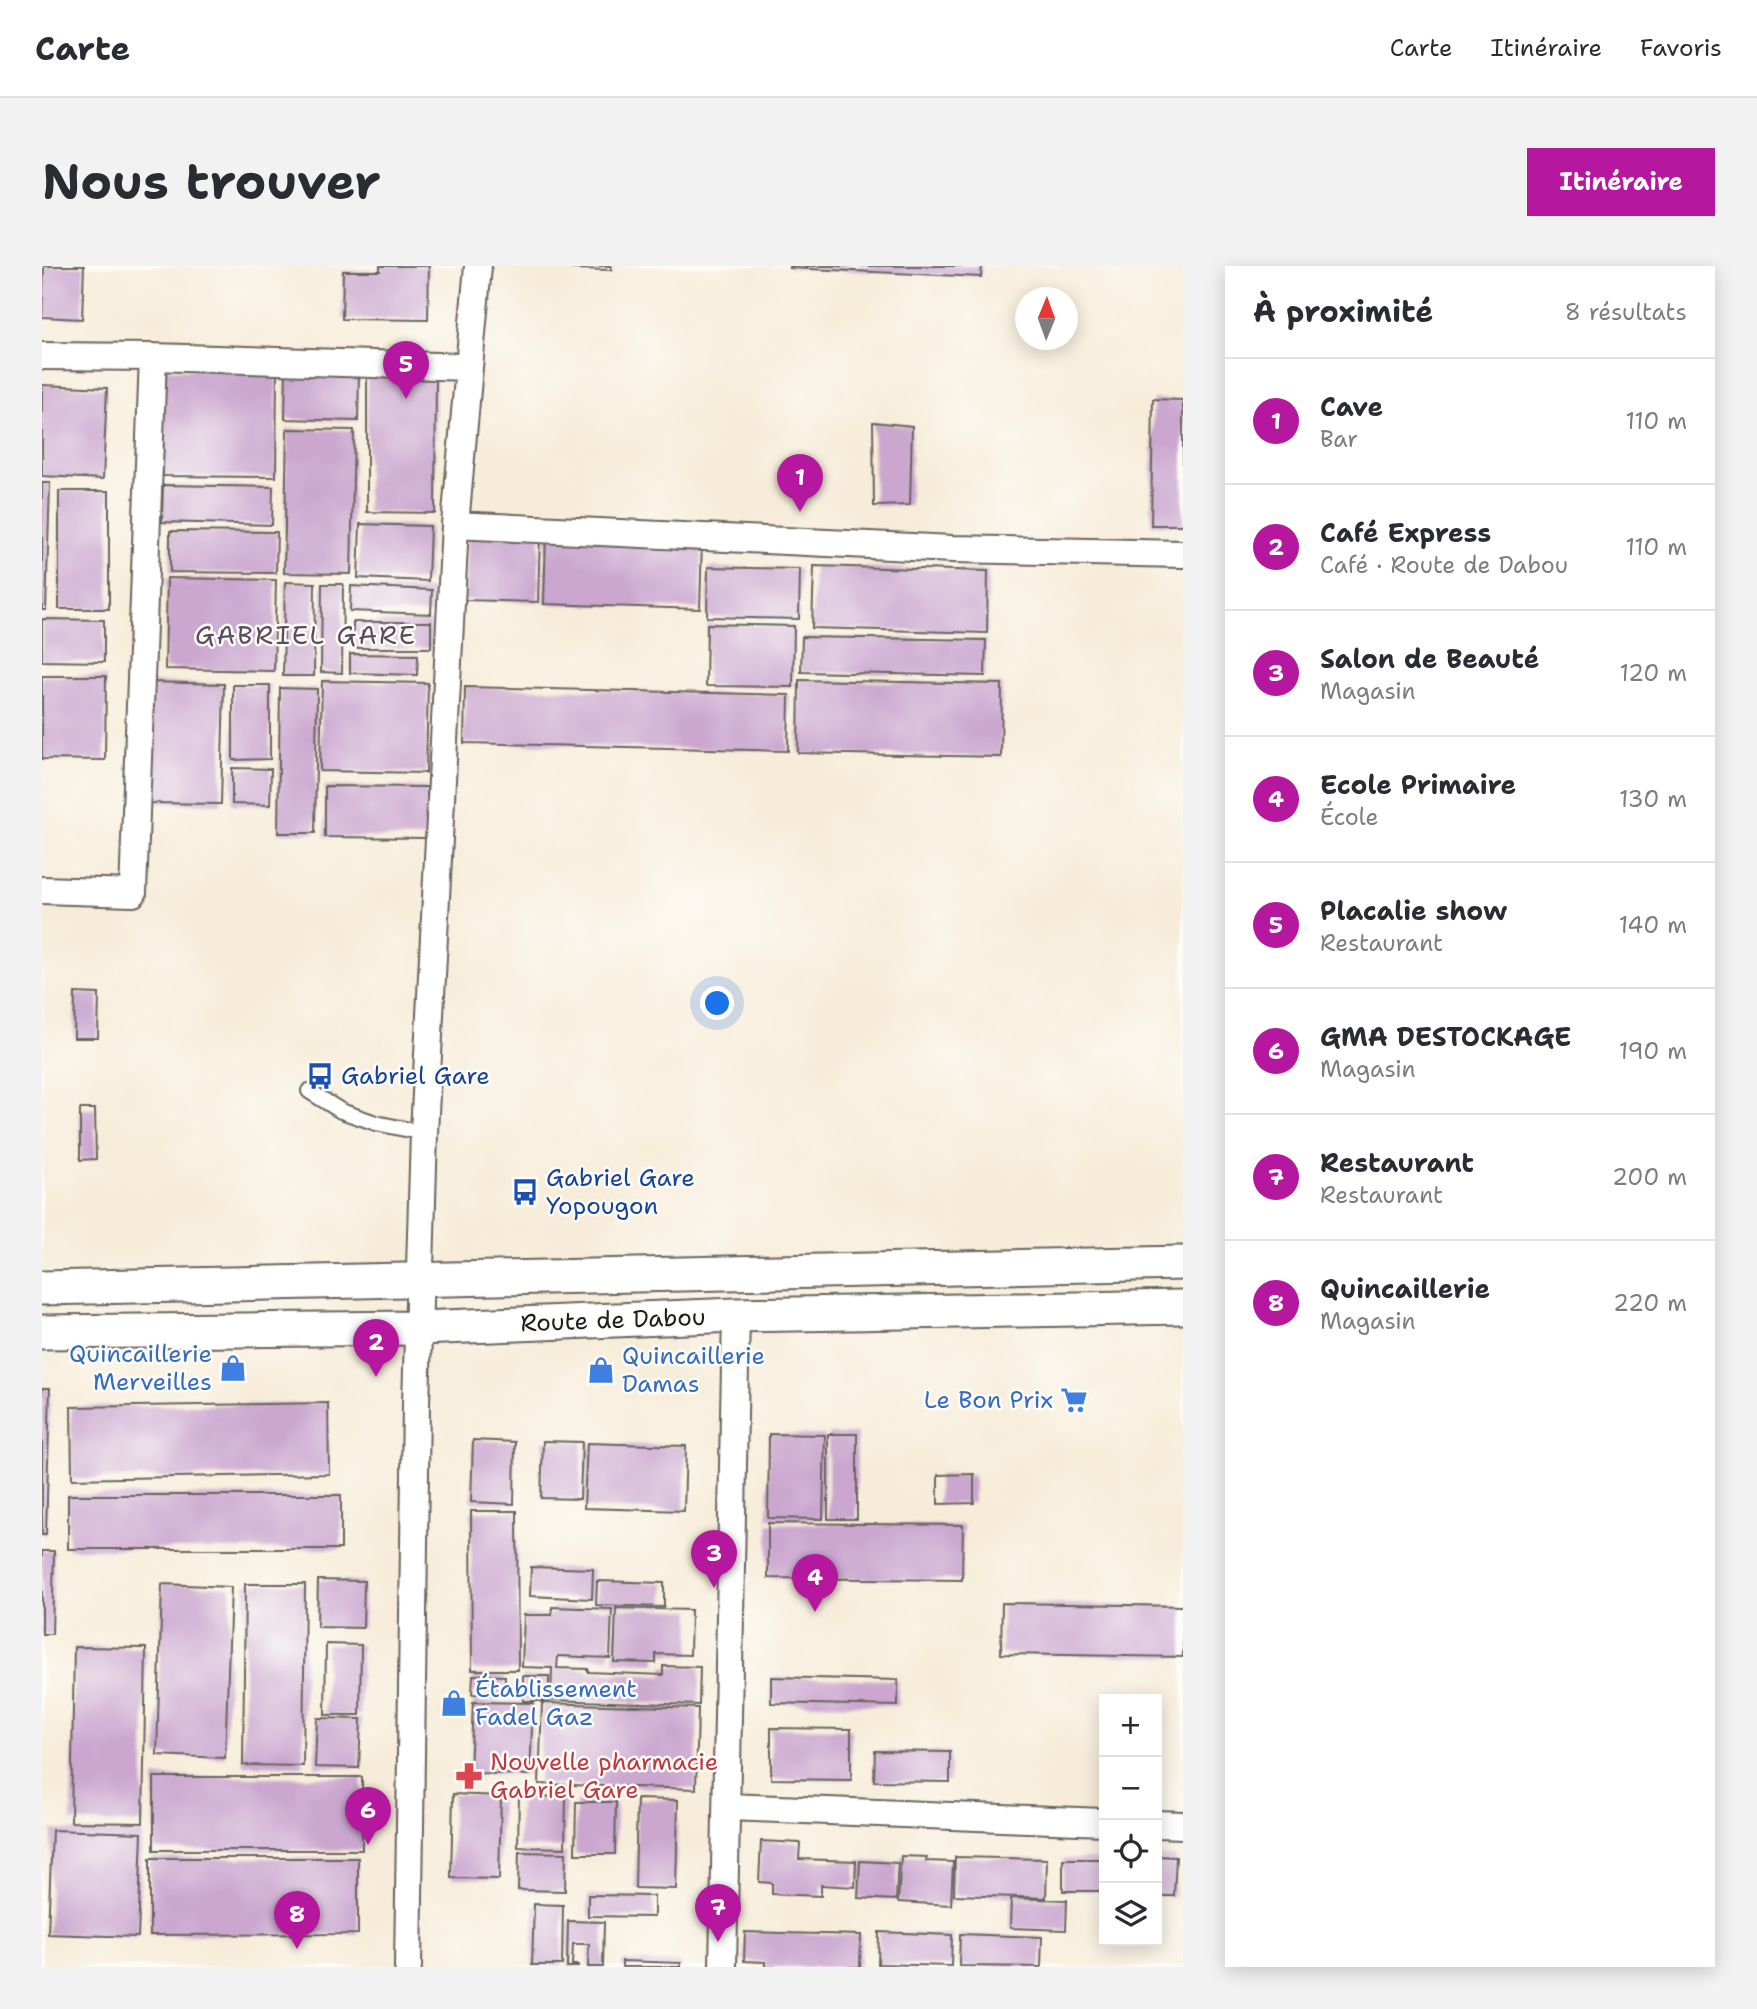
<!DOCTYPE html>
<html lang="fr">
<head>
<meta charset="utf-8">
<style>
  :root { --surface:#fff; --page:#f2f2f3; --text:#2b2b33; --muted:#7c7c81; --line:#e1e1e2; --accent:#b5179e }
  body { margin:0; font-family:"Shantell Sans",sans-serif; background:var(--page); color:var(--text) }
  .controls { position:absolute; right:21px; bottom:21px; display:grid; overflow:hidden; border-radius:0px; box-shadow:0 4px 18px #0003 }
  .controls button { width:63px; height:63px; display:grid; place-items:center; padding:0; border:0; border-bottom:2px solid var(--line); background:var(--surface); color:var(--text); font:35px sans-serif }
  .compass { position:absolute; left:973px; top:21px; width:63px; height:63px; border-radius:50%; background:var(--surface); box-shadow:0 4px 18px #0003; rotate:1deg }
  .you { position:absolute; left:676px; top:738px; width:24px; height:24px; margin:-18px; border:5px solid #fff; border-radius:50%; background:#1a73e8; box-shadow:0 0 0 10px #1a73e833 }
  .badge { display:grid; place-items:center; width:46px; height:46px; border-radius:50%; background:var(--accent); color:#fff; font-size:23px; font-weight:700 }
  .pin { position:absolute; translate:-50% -58px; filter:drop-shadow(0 2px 4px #0008) }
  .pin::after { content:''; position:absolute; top:37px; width:24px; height:21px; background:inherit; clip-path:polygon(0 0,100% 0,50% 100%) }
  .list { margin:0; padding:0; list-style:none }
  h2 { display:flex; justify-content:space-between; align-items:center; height:91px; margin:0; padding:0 28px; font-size:30px }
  h2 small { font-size:23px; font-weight:400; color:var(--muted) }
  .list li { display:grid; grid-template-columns:46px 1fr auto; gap:21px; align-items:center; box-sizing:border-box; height:126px; padding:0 28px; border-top:2px solid var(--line) }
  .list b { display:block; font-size:26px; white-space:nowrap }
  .list p { margin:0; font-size:23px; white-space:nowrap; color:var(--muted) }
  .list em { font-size:23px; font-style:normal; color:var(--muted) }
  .icon { flex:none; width:38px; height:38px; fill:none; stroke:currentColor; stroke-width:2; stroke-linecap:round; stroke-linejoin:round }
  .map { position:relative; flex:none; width:1141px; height:1701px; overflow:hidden; border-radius:0px }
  header { display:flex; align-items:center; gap:42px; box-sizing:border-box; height:98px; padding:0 35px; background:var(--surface); border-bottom:2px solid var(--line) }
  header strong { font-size:33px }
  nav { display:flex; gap:38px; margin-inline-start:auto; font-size:24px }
  .intro { display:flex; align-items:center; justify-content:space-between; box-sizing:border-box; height:168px; padding:0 42px }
  h1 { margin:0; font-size:49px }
  .button { padding:18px 32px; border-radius:0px; background:var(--accent); color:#fff; font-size:24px; font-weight:700 }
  main { display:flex; gap:42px; padding:0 42px }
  aside { flex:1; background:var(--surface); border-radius:0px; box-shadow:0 4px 18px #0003 }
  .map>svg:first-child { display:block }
  .building { fill:#cba7d0 }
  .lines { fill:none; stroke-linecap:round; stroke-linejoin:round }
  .service-casing { stroke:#69655e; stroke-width:18 }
  .minor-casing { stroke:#69655e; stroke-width:30 }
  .tertiary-casing { stroke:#69655e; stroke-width:37 }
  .service { stroke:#fff; stroke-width:14 }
  .minor { stroke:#fff; stroke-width:26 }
  .tertiary { stroke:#fff; stroke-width:33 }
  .labels { text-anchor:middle; stroke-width:5; stroke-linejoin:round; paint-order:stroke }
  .transit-label { font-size:24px; fill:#164399; stroke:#fdfcf7; text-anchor:start }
  .street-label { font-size:24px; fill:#1c1c1c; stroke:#fdfcf7 }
  .shop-label { font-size:24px; fill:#366cbe; stroke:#fdfcf7; text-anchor:end }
  .health-label { font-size:24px; fill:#be3a42; stroke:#fdfcf7; text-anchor:start }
  .neighbourhood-label { font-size:26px; letter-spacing:2px; fill:#594d5b; stroke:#fdfcf7 }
</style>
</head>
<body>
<header>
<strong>Carte</strong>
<nav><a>Carte</a><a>Itinéraire</a><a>Favoris</a></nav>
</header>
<div class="intro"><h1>Nous trouver</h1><a class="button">Itinéraire</a></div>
<main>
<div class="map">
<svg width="1141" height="1701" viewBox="0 0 1141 1701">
  <rect width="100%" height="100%" fill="#fdfcf7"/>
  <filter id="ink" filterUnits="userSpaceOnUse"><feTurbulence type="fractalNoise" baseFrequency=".0143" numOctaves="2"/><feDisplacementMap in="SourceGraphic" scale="14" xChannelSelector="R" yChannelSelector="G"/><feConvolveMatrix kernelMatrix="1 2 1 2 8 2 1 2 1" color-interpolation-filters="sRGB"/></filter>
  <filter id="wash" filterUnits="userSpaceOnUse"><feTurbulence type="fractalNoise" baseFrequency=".00686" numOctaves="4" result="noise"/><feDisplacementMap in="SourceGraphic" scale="28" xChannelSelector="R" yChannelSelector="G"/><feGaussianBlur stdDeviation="1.57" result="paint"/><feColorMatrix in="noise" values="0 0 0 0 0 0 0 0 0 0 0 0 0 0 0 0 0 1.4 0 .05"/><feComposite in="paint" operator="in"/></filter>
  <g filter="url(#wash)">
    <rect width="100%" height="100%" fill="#f7ecd9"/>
    <g id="blocks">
      <!-- building -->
      <path class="building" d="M2 0H42L40 53 0 51Z
        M338 0H387L386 54 300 53 301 5H338Z
        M530 0H569V4L530 3Z
        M748 0H940L939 11 747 2Z
        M122 103 235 105 234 211 121 210Z
        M244 104 317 105 316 155 243 153Z
        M325 110H394L393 247 325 246Z
        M0 119 65 122 61 213 0 210Z
        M1111 133 1141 134V259H1109Z
        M831 156 870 160 868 239 832 240Z
        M245 163 312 164 309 308 242 307Z
        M0 217H8L4 344H0Z
        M121 219 231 221 230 259 120 256Z
        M17 225H67V343H17Z
        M318 258 388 260 386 315 316 312Z
        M128 265 235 266 234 307 128 306Z
        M425 266 498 268 496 336 423 334Z
        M504 270 660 275 658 343 502 338Z
        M772 300 946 305 945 367 770 362Z
        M666 301 758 303 757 353 665 351Z
        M125 312 234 314 232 405 123 403Z
        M243 316 273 317 272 410H241Z
        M280 318H301L300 407 279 406Z
        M309 320 390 324 389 348 308 345Z
        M0 353 62 354V396L0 395Z
        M311 356H389V382H311Z
        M665 358 752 360 751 421 664 420Z
        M760 371 944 374 943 410 759 406Z
        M308 388 376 389 375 409 308 407Z
        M0 410H64L63 494 0 493Z
        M757 414 960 418 959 491 756 487Z
        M280 415 386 417 384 507 278 505Z
        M108 416 182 418 179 538 105 537Z
        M191 419H228V493L191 494Z
        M423 421 747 429 746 485 422 477Z
        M238 422 275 423 273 567H236Z
        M190 502 229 503 228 539 190 538Z
        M283 520 385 521V572L283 571Z
        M33 727 57 728 56 772H32Z
        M38 843H53L54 893 38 894Z
        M0 1122H8L4 1269H0Z
        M286 1137 287 1208 30 1213 29 1141Z
        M727 1168 783 1169 781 1253 726 1252Z
        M786 1168H815V1253H786Z
        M431 1174 473 1176 472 1238 429 1236Z
        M501 1175 540 1176 538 1233 499 1232Z
        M545 1177 644 1180 642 1245 542 1242Z
        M932 1208V1237L896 1238V1209Z
        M26 1229H299V1283H26Z
        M429 1245H475L476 1404H430Z
        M726 1257 921 1259 920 1314 726 1312Z
        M0 1285H12L10 1368H0Z
        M489 1301 551 1303 550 1333 488 1330Z
        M276 1314 322 1315 321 1362 275 1361Z
        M555 1315 622 1317V1341L554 1339Z
        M120 1318 189 1321 183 1492 115 1489Z
        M203 1318H263L261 1500 201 1499Z
        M960 1337 1141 1340V1391L959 1388Z
        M510 1341 570 1343 568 1392 516 1390 515 1402 546 1403V1406L621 1409V1400L658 1401 657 1439 509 1434 510 1402 480 1401 482 1349H510Z
        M574 1342 649 1344 648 1389 614 1388V1397L572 1396Z
        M284 1378 319 1379 318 1449H283Z
        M32 1381 104 1382 101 1557 29 1556Z
        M431 1409 463 1410 462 1429 430 1428Z
        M481 1410H507V1435H481Z
        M729 1411 856 1414V1440L729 1437Z
        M431 1436 491 1437 488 1509 428 1507Z
        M500 1437 656 1442 654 1523 497 1518Z
        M275 1452 319 1453 317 1502 273 1501Z
        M729 1462 809 1463V1514L729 1513Z
        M833 1485 908 1486V1516L832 1515Z
        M112 1511H320V1584H112Z
        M411 1528 459 1530 457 1613 409 1612Z
        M477 1530 524 1531 523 1582 476 1581Z
        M595 1533 636 1534 634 1623 593 1622Z
        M534 1536H574L573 1588H533Z
        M10 1564 100 1567 96 1671 6 1668Z
        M719 1575 758 1577 757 1593 814 1595 813 1621 779 1619V1630L730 1628V1617L717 1616Z
        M477 1586 524 1587 523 1625 476 1624Z
        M859 1590 885 1591 884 1595 911 1596 909 1639 856 1636Z
        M1115 1590 1134 1591 1132 1630H1115Z
        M913 1591 1005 1593 1004 1632 912 1629Z
        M108 1592H316V1668L108 1669Z
        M1021 1593H1062V1625H1021Z
        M818 1595 856 1597 854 1634 816 1632Z
        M546 1629 612 1630V1651L546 1650Z
        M969 1632 1025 1634 1024 1664 968 1662Z
        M492 1638 521 1639 520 1699H490Z
        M526 1655 562 1656 561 1701H546L547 1678H531L530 1699H536V1701H525Z
        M703 1666 819 1669 818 1701H723V1696L702 1695Z
        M837 1666 910 1669 909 1700 836 1698Z
        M918 1668 1000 1671 999 1701 917 1700Z
        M580 1695 639 1697V1701H580Z"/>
    </g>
  </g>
  <g filter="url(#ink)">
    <use href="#blocks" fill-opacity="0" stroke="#69655e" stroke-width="2"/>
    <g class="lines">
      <defs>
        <path id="service" d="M267 825 299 845 334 857 382 867"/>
        <path id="minor" d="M0 90 111 91 427 101
          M413 259 911 283 1141 288
          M0 624 91 627 111 91
          M686 1541 1062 1556
          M1115 1558 1141 1559
          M366 1701 374 1138 382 867 413 259 436 0
          M681 1701 694 1049"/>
        <path id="tertiary" d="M0 1022 1141 997
          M0 1066 377 1062 694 1049 1141 1041"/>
      </defs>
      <!-- service casing -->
      <use href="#service" class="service-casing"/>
      <!-- minor casing -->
      <use href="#minor" class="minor-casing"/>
      <!-- tertiary casing -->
      <use href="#tertiary" class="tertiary-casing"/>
      <!-- service -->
      <use href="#service" class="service"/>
      <!-- minor -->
      <use href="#minor" class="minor"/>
      <!-- tertiary -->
      <use href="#tertiary" class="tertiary"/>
    </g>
  </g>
  <!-- icons -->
  <defs>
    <symbol id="bus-bare" viewBox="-9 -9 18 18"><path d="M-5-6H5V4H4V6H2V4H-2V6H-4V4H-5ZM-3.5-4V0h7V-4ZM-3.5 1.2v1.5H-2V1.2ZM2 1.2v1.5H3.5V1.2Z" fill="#1a4fb4" stroke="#fdfcf7" stroke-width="2.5" paint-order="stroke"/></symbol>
    <symbol id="shop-bare" viewBox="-9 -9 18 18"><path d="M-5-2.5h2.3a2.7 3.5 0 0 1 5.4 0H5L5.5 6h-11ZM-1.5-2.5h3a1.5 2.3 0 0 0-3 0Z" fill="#3f7fe0" stroke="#fdfcf7" stroke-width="2.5" paint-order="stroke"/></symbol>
    <symbol id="supermarket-bare" viewBox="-9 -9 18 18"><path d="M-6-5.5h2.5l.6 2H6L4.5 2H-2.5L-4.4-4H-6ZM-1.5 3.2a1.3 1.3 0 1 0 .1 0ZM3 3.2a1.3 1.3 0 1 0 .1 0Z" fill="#3f7fe0" stroke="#fdfcf7" stroke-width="2.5" paint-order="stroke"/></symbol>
    <symbol id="pharmacy-bare" viewBox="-9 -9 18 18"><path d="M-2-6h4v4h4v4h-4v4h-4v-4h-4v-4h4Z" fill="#e0444e" stroke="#fdfcf7" stroke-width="2.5" paint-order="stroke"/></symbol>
  </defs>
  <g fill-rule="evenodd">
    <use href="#bus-bare" x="259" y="791" width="38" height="38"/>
    <use href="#bus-bare" x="464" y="907" width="38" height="38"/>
    <use href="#shop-bare" x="172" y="1083" width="38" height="38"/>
    <use href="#shop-bare" x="540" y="1085" width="38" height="38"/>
    <use href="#supermarket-bare" x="1013" y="1115" width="38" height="38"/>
    <use href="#shop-bare" x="393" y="1418" width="38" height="38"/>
    <use href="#pharmacy-bare" x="408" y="1491" width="38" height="38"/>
  </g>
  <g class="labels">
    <!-- transit labels -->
    <g class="transit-label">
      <text x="299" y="818">Gabriel Gare</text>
      <text x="504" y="920">Gabriel Gare<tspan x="504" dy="28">Yopougon</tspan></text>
    </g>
    <!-- street labels -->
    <g class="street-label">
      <text transform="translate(571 1054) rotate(-2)" y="8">Route de Dabou</text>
    </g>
    <!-- shop labels -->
    <g class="shop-label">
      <text x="170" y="1096">Quincaillerie<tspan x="170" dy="28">Merveilles</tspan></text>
      <text x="580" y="1098" text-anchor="start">Quincaillerie<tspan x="580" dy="28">Damas</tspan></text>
      <text x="1011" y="1142">Le Bon Prix</text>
      <text x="433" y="1431" text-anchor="start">Établissement<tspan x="433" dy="28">Fadel Gaz</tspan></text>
    </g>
    <!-- health labels -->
    <g class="health-label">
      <text x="448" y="1504">Nouvelle pharmacie<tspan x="448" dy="28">Gabriel Gare</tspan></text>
    </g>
    <!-- neighbourhood labels -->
    <g class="neighbourhood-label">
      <text x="264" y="378">GABRIEL GARE</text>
    </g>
  </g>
</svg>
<div class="controls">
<button>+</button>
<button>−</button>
<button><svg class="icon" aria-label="locate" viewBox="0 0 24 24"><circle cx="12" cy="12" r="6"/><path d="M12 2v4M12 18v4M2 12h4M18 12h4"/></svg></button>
<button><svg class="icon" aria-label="layers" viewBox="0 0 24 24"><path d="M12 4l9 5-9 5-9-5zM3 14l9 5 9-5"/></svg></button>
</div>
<svg class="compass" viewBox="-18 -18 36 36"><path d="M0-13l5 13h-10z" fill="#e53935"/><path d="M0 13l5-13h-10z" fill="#7c7c81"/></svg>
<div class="you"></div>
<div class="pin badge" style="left:758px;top:246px">1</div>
<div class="pin badge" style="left:334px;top:1111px">2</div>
<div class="pin badge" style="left:672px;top:1322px">3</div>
<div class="pin badge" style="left:773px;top:1346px">4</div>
<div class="pin badge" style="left:364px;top:133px">5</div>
<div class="pin badge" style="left:326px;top:1579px">6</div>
<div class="pin badge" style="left:676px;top:1676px">7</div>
<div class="pin badge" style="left:255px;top:1683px">8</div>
</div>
<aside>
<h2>À proximité<small>8 résultats</small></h2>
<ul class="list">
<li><span class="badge">1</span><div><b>Cave</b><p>Bar</p></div><em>110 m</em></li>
<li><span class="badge">2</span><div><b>Café Express</b><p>Café · Route de Dabou</p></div><em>110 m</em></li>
<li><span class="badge">3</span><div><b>Salon de Beauté</b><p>Magasin</p></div><em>120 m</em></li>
<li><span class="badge">4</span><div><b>Ecole Primaire</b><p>École</p></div><em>130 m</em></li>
<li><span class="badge">5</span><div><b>Placalie show</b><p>Restaurant</p></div><em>140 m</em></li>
<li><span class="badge">6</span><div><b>GMA DESTOCKAGE</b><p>Magasin</p></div><em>190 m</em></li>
<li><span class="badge">7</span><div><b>Restaurant</b><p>Restaurant</p></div><em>200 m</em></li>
<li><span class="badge">8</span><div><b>Quincaillerie</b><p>Magasin</p></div><em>220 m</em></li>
</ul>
</aside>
</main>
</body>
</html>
